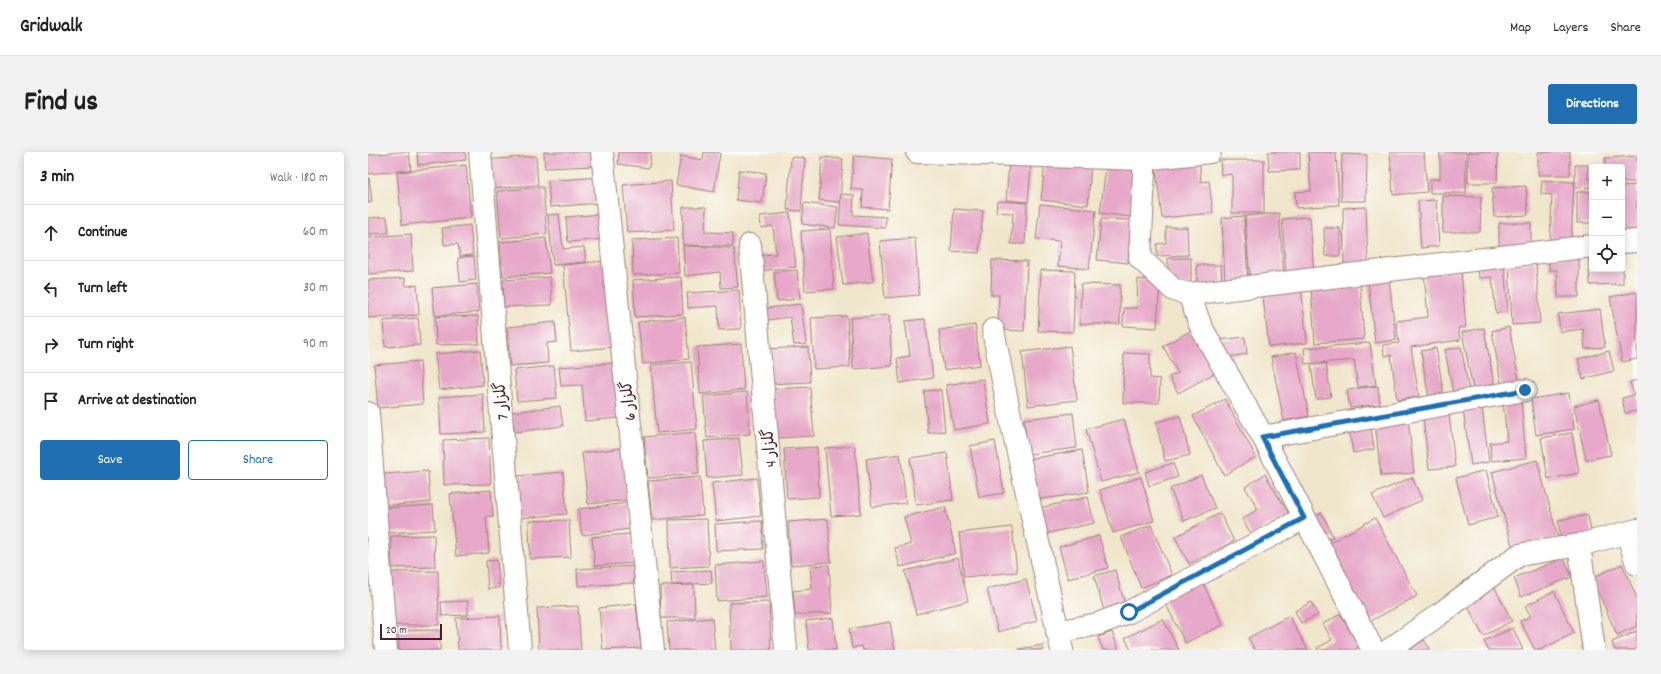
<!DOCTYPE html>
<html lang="en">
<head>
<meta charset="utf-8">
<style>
  :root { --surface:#fff; --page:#f2f2f2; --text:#222; --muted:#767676; --line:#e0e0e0; --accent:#1f6fb2 }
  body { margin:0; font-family:Dekko,"Playpen Sans Arabic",sans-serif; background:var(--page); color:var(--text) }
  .controls { position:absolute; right:12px; top:12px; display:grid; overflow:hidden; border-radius:4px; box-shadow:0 2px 10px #0003 }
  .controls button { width:36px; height:36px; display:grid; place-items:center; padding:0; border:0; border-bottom:1px solid var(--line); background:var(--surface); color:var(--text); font:20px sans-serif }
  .scale { position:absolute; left:12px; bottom:10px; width:62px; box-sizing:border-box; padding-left:4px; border:2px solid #4a1f2b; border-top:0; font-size:11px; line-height:14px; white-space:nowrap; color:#4a1f2b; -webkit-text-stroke:3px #fdfcf7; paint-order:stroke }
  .stop { position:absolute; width:12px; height:12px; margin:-9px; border:3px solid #1f6fb2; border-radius:50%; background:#fff }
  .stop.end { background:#1f6fb2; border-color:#fff; box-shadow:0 1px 4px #0008 }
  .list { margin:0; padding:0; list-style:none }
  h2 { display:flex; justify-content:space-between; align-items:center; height:52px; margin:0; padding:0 16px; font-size:17px }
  h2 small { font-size:13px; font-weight:400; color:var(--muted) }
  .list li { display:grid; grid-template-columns:26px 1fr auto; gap:12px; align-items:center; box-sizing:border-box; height:56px; padding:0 16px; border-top:1px solid var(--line) }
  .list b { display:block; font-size:15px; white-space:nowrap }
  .list em { font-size:13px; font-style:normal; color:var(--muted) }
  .actions { display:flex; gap:8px; padding:12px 16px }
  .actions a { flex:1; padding:9px 0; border:1px solid var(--accent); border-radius:4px; text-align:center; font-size:14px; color:var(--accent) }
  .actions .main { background:var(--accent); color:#fff }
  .icon { flex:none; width:22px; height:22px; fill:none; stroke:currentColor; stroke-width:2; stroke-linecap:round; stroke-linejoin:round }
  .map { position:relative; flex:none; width:1269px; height:498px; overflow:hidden; border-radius:4px }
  header { display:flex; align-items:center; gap:24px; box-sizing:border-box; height:56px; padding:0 20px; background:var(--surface); border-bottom:1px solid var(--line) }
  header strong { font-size:19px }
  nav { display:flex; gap:22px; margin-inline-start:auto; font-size:14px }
  .intro { display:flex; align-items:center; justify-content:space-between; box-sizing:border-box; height:96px; padding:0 24px }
  h1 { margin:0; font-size:28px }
  .button { padding:10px 18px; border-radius:4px; background:var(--accent); color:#fff; font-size:14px; font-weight:700 }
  main { display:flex; gap:24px; padding:0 24px }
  aside { flex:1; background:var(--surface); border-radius:4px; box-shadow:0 2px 10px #0003 }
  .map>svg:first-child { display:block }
  .building { fill:#e7a8c9 }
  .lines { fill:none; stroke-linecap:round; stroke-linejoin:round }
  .minor-casing { stroke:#9d827b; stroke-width:24 }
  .minor { stroke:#fff; stroke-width:22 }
  .route { stroke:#1f6fb2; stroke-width:5 }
  .labels { text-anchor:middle; stroke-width:3; stroke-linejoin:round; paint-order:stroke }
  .street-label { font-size:16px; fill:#4a1f2b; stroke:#fdfcf7 }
</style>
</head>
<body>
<header>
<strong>Gridwalk</strong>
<nav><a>Map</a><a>Layers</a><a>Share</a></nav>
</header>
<div class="intro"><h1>Find us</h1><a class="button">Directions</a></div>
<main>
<aside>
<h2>3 min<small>Walk · 180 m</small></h2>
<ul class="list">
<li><svg class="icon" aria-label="ahead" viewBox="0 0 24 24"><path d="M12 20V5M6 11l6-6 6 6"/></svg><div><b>Continue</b></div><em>60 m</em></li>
<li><svg class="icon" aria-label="left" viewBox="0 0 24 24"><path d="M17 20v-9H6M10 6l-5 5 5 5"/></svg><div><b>Turn left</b></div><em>30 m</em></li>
<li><svg class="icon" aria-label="right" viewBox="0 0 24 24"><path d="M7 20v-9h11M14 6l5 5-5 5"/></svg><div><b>Turn right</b></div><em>90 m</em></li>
<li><svg class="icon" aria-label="arrive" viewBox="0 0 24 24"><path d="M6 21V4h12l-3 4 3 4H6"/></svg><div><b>Arrive at destination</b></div></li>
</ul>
<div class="actions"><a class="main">Save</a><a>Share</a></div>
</aside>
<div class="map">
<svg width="1269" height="498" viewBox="0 0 1269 498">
  <rect width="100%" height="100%" fill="#fdfcf7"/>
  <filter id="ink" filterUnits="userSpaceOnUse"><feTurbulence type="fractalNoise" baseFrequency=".025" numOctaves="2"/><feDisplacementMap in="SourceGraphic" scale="8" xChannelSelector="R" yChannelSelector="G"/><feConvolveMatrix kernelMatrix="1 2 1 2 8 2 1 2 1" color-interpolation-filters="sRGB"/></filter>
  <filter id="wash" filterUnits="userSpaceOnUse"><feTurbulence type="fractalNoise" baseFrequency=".012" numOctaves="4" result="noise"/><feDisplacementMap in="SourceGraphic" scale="16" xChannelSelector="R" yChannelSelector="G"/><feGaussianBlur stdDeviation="0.9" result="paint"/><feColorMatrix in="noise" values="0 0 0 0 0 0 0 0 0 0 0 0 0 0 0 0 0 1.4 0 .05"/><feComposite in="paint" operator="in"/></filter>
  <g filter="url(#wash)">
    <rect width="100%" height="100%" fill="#f0e6cb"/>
    <g id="blocks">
      <!-- building -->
      <path class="building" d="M32 0H41L43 18 0 22V3Z
        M49 0H97L98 8 50 13Z
        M176 0H226L227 14 177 16Z
        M251 0H283L281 16 250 12Z
        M336 0 352 1 346 40 308 33 313 4 335 8Z
        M900 0H932V18L901 19Z
        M940 0H968L971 53 928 56 927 40 943 39Z
        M1022 0H1056L1059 40 1025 43Z
        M1072 0H1098V41H1062V27H1072Z
        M1100 0H1130L1129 31H1100Z
        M1170 0H1202V23H1170Z
        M974 2 999 3 998 49H973Z
        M168 4 170 33 118 37 115 8Z
        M486 4 524 7 520 57 494 55 495 38 483 37Z
        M1269 4V30H1254V15H1237V6Z
        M423 5 437 6 433 59 419 58Z
        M454 5 475 7 472 50 451 48Z
        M831 5 833 30 841 29 845 61 794 66 787 10Z
        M739 8 770 13 763 65 732 61Z
        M852 8H896V61H864V22L853 23Z
        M677 10 723 14 720 53 673 48Z
        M641 12 663 14 660 50 638 48Z
        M98 13 103 66 34 73 29 20Z
        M1207 13H1220V27H1224V35L1207 36Z
        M371 18 398 21 394 51 368 48Z
        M231 25 233 51 182 55 180 29Z
        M0 26H1L4 50 0 51Z
        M1174 28 1206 30 1203 92 1182 91 1184 43 1173 42Z
        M303 29 306 78 259 81 255 33Z
        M1269 33V85L1254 86V34Z
        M1158 34 1160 63 1126 65 1124 36Z
        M175 35 179 82 133 86 129 39Z
        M1209 40H1224V71H1209Z
        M473 42 486 43 485 63 518 65 517 76 471 73Z
        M1075 44 1113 45 1112 80H1075Z
        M1068 48 1071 94 1053 96 1050 49Z
        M629 49 659 51 657 92H643L645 61 628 60Z
        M436 51 470 55 467 76 434 72Z
        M672 52 728 58 721 117 690 114 692 89 668 87Z
        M315 55H338L337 80 365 81V94L315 93Z
        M998 55 1000 113 976 114 975 56Z
        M586 57 615 59 611 101 583 99Z
        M422 61 428 115 392 119 390 103 408 102 405 74 393 76 392 64Z
        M911 61 916 126 882 129 877 64Z
        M191 62 195 97 216 95 218 110 185 113 180 63Z
        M234 62 236 87 200 90 198 65Z
        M876 64 880 129 857 131 854 66Z
        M19 65 21 81 0 82V66Z
        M942 65 946 123 918 125 914 67Z
        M733 67 763 68 760 111 729 108Z
        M1131 71H1163V99L1131 98Z
        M102 73 105 103 92 104 90 92 76 93 74 76Z
        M798 75H819L820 103 789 104V92L798 91Z
        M956 76H972V104H957Z
        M462 77 466 137 437 139 433 79Z
        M499 81 505 130 475 133 469 85Z
        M43 82 45 119 0 122V85Z
        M178 86 182 121 135 125 132 90Z
        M309 86 311 121 265 123 264 88Z
        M547 86 551 143 517 146 512 89Z
        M315 94 366 96 370 135 353 136 352 120 317 124Z
        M1220 97H1224V117H1255V132L1222 133Z
        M106 104 108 128 92 130 90 106Z
        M1211 105V145H1190L1189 118H1181V106Z
        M800 106H823V132L800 131Z
        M624 108 659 109 656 179 630 178 631 143H623Z
        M237 109 245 195 203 199 195 113Z
        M1136 110 1140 160 1128 161 1124 125 1111 126 1110 113Z
        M1168 110 1172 171 1144 173 1141 112Z
        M829 113H853L854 135H829Z
        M429 118 432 147 409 149 406 120Z
        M673 118 707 119 705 180 670 179Z
        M1093 118 1098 175 1090 176 1092 188 1043 195 1051 245 1029 248 1023 203 1016 204 1015 193 1031 191 1028 169 1060 165 1056 121Z
        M182 125 184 153 136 155 135 128Z
        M313 125 315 162 267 165 265 128Z
        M37 126 38 134 49 133 51 163 0 166V128Z
        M770 127 792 129 789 176 755 174 756 156H769Z
        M1021 127 1028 188 1007 191 1000 130Z
        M992 131 996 187 947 191 943 135Z
        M109 132 111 160 67 164 64 136Z
        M713 132 752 133V172H712Z
        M933 133 939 191 901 195 894 137Z
        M371 138 373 177 351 178 350 154 320 156 319 141Z
        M1269 140V207L1254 210 1242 145Z
        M433 152 438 192 426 193 422 165 393 169 392 157Z
        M1232 157 1237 195 1217 197 1215 177 1192 180 1190 162Z
        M521 163 524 214 485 217 482 166Z
        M110 164 111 192 68 193 67 165Z
        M479 164 482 215 446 217 443 166Z
        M317 165 321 207 275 212 270 170Z
        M50 166 52 193 17 195 15 169Z
        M557 167 565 226 532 231 529 206 542 204 537 169Z
        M187 170 189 190 179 191 180 211 142 214 139 175Z
        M607 173 612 213 576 218 571 178Z
        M1141 175 1152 234 1134 237 1124 179Z
        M1116 176 1127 238 1106 242 1094 180Z
        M826 177 849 220 810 241 801 225 810 221 795 194Z
        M877 185 879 202 853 206 851 188Z
        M1002 191 1008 233 990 235 986 208 937 212 936 196Z
        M373 192 376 238 332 242 329 195Z
        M702 194 709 248 660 254 654 200Z
        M440 195 442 230 399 232 397 197Z
        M1093 195 1101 238 1085 241 1077 198Z
        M1068 196 1076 244 1061 247 1053 199Z
        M112 198 115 233 71 238 67 202Z
        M1241 199 1246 219 1215 227 1210 207Z
        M928 200 941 264 916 269 903 205Z
        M756 201 782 202V226L792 227 791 251H755Z
        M52 209 55 252 10 256 6 213Z
        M323 210 329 277 289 281 283 213Z
        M245 211 250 266 217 269 214 233 193 234 191 215Z
        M958 211 963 245 948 247 943 214Z
        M186 214 189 246 149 249 146 218Z
        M615 227 622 272 586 278 578 233Z
        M1269 228V259L1257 261 1254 246 1266 243 1262 230Z
        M1010 234 1012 252 982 256 979 238Z
        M442 235 446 284 409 286 406 237Z
        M573 238 577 279 560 281 556 239Z
        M379 240 382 282 339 286 335 244Z
        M1201 241 1206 277 1168 283 1163 247Z
        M115 242 117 280 73 282 71 245Z
        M857 247 888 305 856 323 825 264Z
        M1153 247 1158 306 1123 309 1122 291 1139 289 1135 249Z
        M1231 248 1243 303 1218 308 1206 254Z
        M192 254 195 274 147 280 144 260Z
        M1114 256 1121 310 1103 313 1095 258Z
        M705 261 709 296 660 302 656 267Z
        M1081 262 1087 315 1061 317 1055 265Z
        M812 264 822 303 797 309 788 270Z
        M756 267 771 320 733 330 718 277Z
        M1040 267 1046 321 1013 324 1007 271Z
        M1002 268 1006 297 985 301 980 271Z
        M327 280 331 322 280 326 276 285Z
        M1204 281 1211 321 1180 327 1173 286Z
        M121 286 123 332 76 333 75 288Z
        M371 286 375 323 339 326 336 289Z
        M627 289 636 341 611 345 602 294Z
        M487 294 493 362 463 364 457 296Z
        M449 295 451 345 419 347 416 297Z
        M254 296 260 348 220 352 214 301Z
        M714 298 721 340 668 348 661 307Z
        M579 301 585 348 548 353 542 306Z
        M532 302 538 351 504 355 498 307Z
        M1169 308 1190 385 1145 397 1124 320Z
        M805 311 810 325 781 334 777 320Z
        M1118 318 1130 365 1100 373 1088 326Z
        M60 319 62 350 18 354 16 322Z
        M195 320 199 362 151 366 148 324Z
        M897 322 920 361 884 383 874 367 890 357 877 335Z
        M833 323 847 356 816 369 802 337Z
        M332 325 335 363 284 368 280 329Z
        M773 325 786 369 745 381 732 338Z
        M1044 325 1054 348 1015 366 1004 343Z
        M389 326 393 364 348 369 344 331Z
        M123 338 125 364 118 365 121 401 88 404 82 342Z
        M720 345 726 371 676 382 671 356Z
        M259 351 262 377 214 383 210 357Z
        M65 353 67 378 18 381 16 356Z
        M577 355 588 401 532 415 527 396 543 392 536 365Z
        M852 361 866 389 821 412 807 385Z
        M954 361 965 385 951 391 941 367Z
        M1220 363 1224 384 1193 389 1190 368Z
        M1007 366 1049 444 999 471 958 393Z
        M339 367 341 414 302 416 301 368Z
        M460 367 463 410 423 413 420 370Z
        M201 368 203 405 162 407 161 369Z
        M394 369 395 397 348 399 347 372Z
        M783 373 804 423 773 436 753 385Z
        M644 375 649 420 596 425 591 381Z
        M262 382 265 411 227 414 224 385Z
        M66 383 67 415 24 416 23 384Z
        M731 384 740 416 700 427 691 395Z
        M590 406 600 449 548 462 537 419Z
        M1196 406 1204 425 1153 445 1146 426Z
        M129 408 131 436 120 437 118 409Z
        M396 409 399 445 349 449 347 413Z
        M1254 412 1269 446V474L1249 483 1224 426Z
        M461 413 464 461 427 463 425 439 444 437 442 414Z
        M265 414 266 431 210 434 209 417Z
        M343 418 344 431 304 433 303 420Z
        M747 418 757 452 736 459 726 424Z
        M70 419 71 473H23V420Z
        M658 427 669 469 630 480 619 437Z
        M833 427 855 473 817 491 795 446Z
        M326 433 327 466H293L292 434Z
        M1126 434 1144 469 1115 484 1097 449Z
        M1186 439 1206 481 1172 498H1167L1152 469 1163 464 1157 454Z
        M100 449V463L74 464 73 450Z
        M401 450 403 498H363L361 451Z
        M943 450 950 463 933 471 927 459Z
        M268 452 273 496 235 498 231 456Z
        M210 454 213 498H171L169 456Z
        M972 462 991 495 986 498H950L949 496 964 488 955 472Z
        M132 464 133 498H90L88 466Z
        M921 464 940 498H887L880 486Z
        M344 466 347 498H301L299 470Z
        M465 466 468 498H441L438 469Z
        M795 467 811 498H763L757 486Z
        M522 470 527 498H495L494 494 484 496 481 477Z
        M1145 476 1155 498H1120L1116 489Z
        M72 478V498H31L30 479Z
        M1269 479V498H1247L1244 490Z
        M744 480 751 498H735L730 485Z
        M1056 488 1063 498H1041Z
        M675 493 676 498H651V497Z"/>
    </g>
  </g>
  <g filter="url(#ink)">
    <use href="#blocks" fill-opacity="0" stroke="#9d827b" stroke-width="1"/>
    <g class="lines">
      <defs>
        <path id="minor" d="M112 0 152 498
          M234 0 285 498
          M549 0 775 7 842 0
          M777 0 772 106 806 138 821 142 833 175 895 285 1005 498
          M1254 90 1269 89
          M382 93 418 498
          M821 142 1224 94
          M625 178 643 269 694 498
          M0 261 18 498
          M895 285 1157 238
          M1259 381 1269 412
          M1211 393 1226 498
          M689 480 730 472 761 460 936 366
          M1021 498 1069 464 1151 403 1211 393 1269 378"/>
      </defs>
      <!-- minor casing -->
      <use href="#minor" class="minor-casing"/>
      <!-- minor -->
      <use href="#minor" class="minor"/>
    </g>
  </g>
  <g class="lines" filter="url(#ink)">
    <!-- route -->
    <path class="route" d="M761 460 936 366 894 285 1157 238"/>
  </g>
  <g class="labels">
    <!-- street labels -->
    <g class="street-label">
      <text transform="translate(132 249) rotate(-95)" y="6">گلزار 7</text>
      <text transform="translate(259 249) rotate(-96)" y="6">گلزار 6</text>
      <text transform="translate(400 296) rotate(-95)" y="6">گلزار 4</text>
    </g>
  </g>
</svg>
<div class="controls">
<button>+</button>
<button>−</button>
<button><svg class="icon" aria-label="locate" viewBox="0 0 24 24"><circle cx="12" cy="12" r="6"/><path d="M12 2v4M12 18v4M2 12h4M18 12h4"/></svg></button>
</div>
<div class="scale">20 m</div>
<div class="stop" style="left:761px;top:460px"></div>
<div class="stop end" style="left:1157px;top:238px"></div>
</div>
</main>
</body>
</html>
